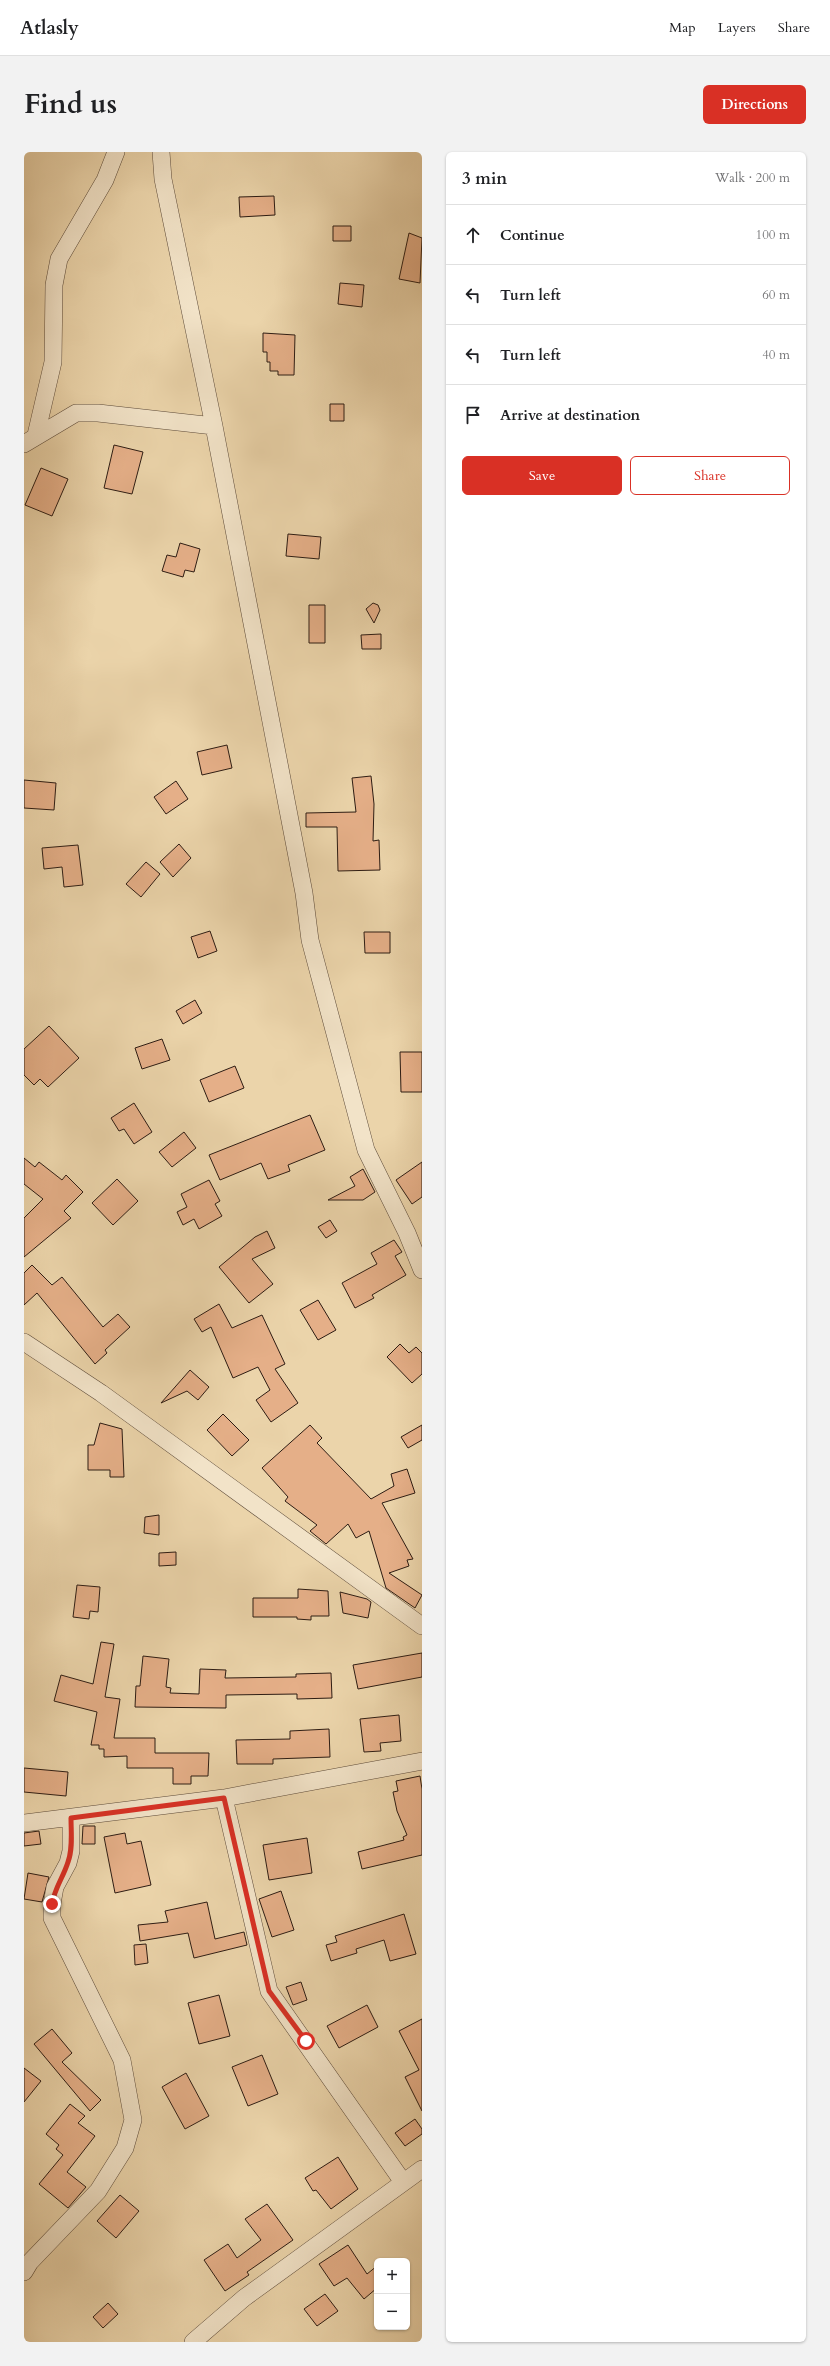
<!DOCTYPE html>
<html lang="en">
<head>
<meta charset="utf-8">
<style>
  :root { --surface:#fff; --page:#f2f2f2; --text:#202124; --muted:#757577; --line:#e0e0e0; --accent:#d93025 }
  body { margin:0; font-family:Cardo,serif; background:var(--page); color:var(--text) }
  .controls { position:absolute; right:12px; bottom:12px; display:grid; overflow:hidden; border-radius:6px; box-shadow:0 1px 3px #0004 }
  .controls button { width:36px; height:36px; display:grid; place-items:center; padding:0; border:0; border-bottom:1px solid var(--line); background:var(--surface); color:var(--text); font:20px sans-serif }
  .stop { position:absolute; width:12px; height:12px; margin:-9px; border:3px solid #d93025; border-radius:50%; background:#fff }
  .stop.end { background:#d93025; border-color:#fff; box-shadow:0 1px 4px #0008 }
  .list { margin:0; padding:0; list-style:none }
  h2 { display:flex; justify-content:space-between; align-items:center; height:52px; margin:0; padding:0 16px; font-size:17px }
  h2 small { font-size:13px; font-weight:400; color:var(--muted) }
  .list li { display:grid; grid-template-columns:26px 1fr auto; gap:12px; align-items:center; box-sizing:border-box; height:60px; padding:0 16px; border-top:1px solid var(--line) }
  .list b { display:block; font-size:15px; white-space:nowrap }
  .list em { font-size:13px; font-style:normal; color:var(--muted) }
  .actions { display:flex; gap:8px; padding:12px 16px }
  .actions a { flex:1; padding:9px 0; border:1px solid var(--accent); border-radius:6px; text-align:center; font-size:14px; color:var(--accent) }
  .actions .main { background:var(--accent); color:#fff }
  .icon { flex:none; width:22px; height:22px; fill:none; stroke:currentColor; stroke-width:2; stroke-linecap:round; stroke-linejoin:round }
  .map { position:relative; flex:none; width:398px; height:2190px; overflow:hidden; border-radius:6px }
  header { display:flex; align-items:center; gap:24px; box-sizing:border-box; height:56px; padding:0 20px; background:var(--surface); border-bottom:1px solid var(--line) }
  header strong { font-size:19px }
  nav { display:flex; gap:22px; margin-inline-start:auto; font-size:14px }
  .intro { display:flex; align-items:center; justify-content:space-between; box-sizing:border-box; height:96px; padding:0 24px }
  h1 { margin:0; font-size:28px }
  .button { padding:10px 18px; border-radius:6px; background:var(--accent); color:#fff; font-size:14px; font-weight:700 }
  main { display:flex; gap:24px; padding:0 24px }
  aside { flex:1; background:var(--surface); border-radius:6px; box-shadow:0 1px 3px #0004 }
  .map>svg:first-child { display:block }
  .building { fill:#e5af88; stroke:#2d1c13 }
  .lines { fill:none; stroke-linecap:round; stroke-linejoin:round }
  .minor-casing { stroke:#5c4a39; stroke-width:18 }
  .minor { stroke:#f2e3c8; stroke-width:17 }
  .route { stroke:#d93025; stroke-width:5 }
</style>
</head>
<body>
<header>
<strong>Atlasly</strong>
<nav><a>Map</a><a>Layers</a><a>Share</a></nav>
</header>
<div class="intro"><h1>Find us</h1><a class="button">Directions</a></div>
<main>
<div class="map">
<svg width="398" height="2190" viewBox="0 0 398 2190">
  <rect width="100%" height="100%" fill="#ebd4aa"/>
  <filter id="stains"><feTurbulence type="fractalNoise" baseFrequency=".005" numOctaves="4"/><feColorMatrix values="0 0 0 0 .2 0 0 0 0 .09 0 0 0 0 .02 0 0 0 .5 -.17"/></filter>
  <radialGradient id="worn" r=".72"><stop offset=".6" stop-color="#630" stop-opacity="0"/><stop offset="1" stop-color="#630" stop-opacity=".3"/></radialGradient>
  <!-- building -->
  <path class="building" d="M250 44 251 63 216 65 215 45Z
    M309 74H327V89H309Z
    M385 81 398 86 396 131 375 127Z
    M316 131 340 133 338 155 314 152Z
    M239 181 271 183 270 223H254V219H246V210H243V200H239Z
    M306 252H320V269H306Z
    M90 293 119 300 108 342 80 336Z
    M17 316 44 327 28 364 1 353Z
    M264 382 297 385 295 407 262 404Z
    M156 391 176 397 170 420 161 418 159 425 138 419 143 403 152 405Z
    M349 451 354 453 356 458 350 471 342 457Z
    M285 453H301V491H285Z
    M357 482V497H338L337 483Z
    M203 593 208 616 178 623 173 600Z
    M347 624 350 652 349 689 355 688 356 718 314 719 313 675H282V661L332 660 328 626Z
    M0 628 32 631 30 658 0 656Z
    M152 629 164 647 142 662 130 645Z
    M155 692 167 706 149 725 136 710Z
    M54 693 59 733 40 735 38 715 20 717 18 696Z
    M122 710 136 722 117 745 102 732Z
    M186 779 193 799 174 806 167 785Z
    M340 780H366V801H341Z
    M171 848 178 861 159 872 152 859Z
    M25 874 55 906 24 935 16 927 10 933 0 923V897Z
    M138 887 146 908 118 917 111 896Z
    M376 900H398V940H377Z
    M211 914 220 936 185 950 176 928Z
    M110 951 128 980 110 992 100 977 95 979 87 966Z
    M286 963 301 998 264 1013 266 1019 244 1027 237 1011 196 1028 185 1003Z
    M160 980 172 996 148 1015 135 1000Z
    M0 1006 11 1015 15 1010 38 1028 42 1023 59 1040 40 1059 47 1066 0 1105V1066L19 1047 0 1032Z
    M398 1010V1045L388 1052 372 1028Z
    M339 1017 351 1040 339 1048H304L331 1034 326 1025Z
    M93 1027 114 1049 89 1073 68 1051Z
    M185 1028 196 1049 191 1052 198 1064 175 1077 170 1067 159 1073 153 1060 163 1055 157 1042Z
    M306 1068 313 1079 302 1086 294 1075Z
    M243 1079 251 1096 228 1107 249 1132 225 1151 195 1115 231 1085Z
    M370 1088 378 1100 371 1104 382 1123 348 1143 350 1146 331 1156 318 1131 353 1112 347 1101Z
    M8 1113 28 1133 38 1125 79 1175 94 1162 106 1175 81 1198 83 1201 71 1212 13 1141 0 1153V1121Z
    M294 1148 312 1178 294 1188 276 1158Z
    M195 1152 208 1176 238 1163 261 1212 251 1217 274 1251 247 1270 232 1248 246 1238 234 1215 209 1226 187 1175 178 1180 170 1167Z
    M376 1192 385 1201 392 1195 398 1201V1222L388 1231 363 1205Z
    M166 1218 185 1235 174 1248 163 1239 137 1251Z
    M199 1262 225 1288 208 1304 183 1278Z
    M76 1271 98 1277 100 1325H86V1318H64V1293H70Z
    M286 1273 298 1286 293 1291 347 1347 370 1334 367 1322 383 1317 391 1341 358 1351 389 1407 383 1408 385 1414 365 1421 398 1443 391 1456 362 1436 345 1379 332 1386 324 1372 302 1392 286 1379 293 1373 261 1349 264 1345 238 1316Z
    M398 1273V1288L384 1296 377 1285Z
    M135 1363V1383L120 1381 121 1365Z
    M152 1400V1413L135 1414V1401Z
    M53 1433 76 1435 74 1460 66 1459 65 1467 49 1465Z
    M274 1437 304 1439 305 1464H287V1468L273 1467V1465H229V1446H274Z
    M316 1440 343 1447 347 1450 344 1466 319 1461Z
    M77 1490 90 1492 81 1545 96 1547 90 1586H131V1601H185L184 1624H167V1632H149V1616H103V1604L80 1605V1597H75V1593H67L73 1560 30 1549 37 1523 69 1532Z
    M398 1501V1525L334 1537 329 1513Z
    M119 1504 145 1507 142 1535 147 1536 146 1541 175 1542 176 1517 202 1518 201 1526 272 1525V1522L307 1521 308 1546 273 1547V1542L202 1543V1556L111 1555 112 1534H116Z
    M375 1563 377 1589 356 1591 357 1599 340 1600 336 1567Z
    M305 1577 306 1605 249 1607V1612H213L212 1588 266 1587V1579Z
    M0 1616 44 1620 42 1644 0 1640Z
    M396 1624 398 1637V1703L338 1717 334 1700 380 1688 379 1685 383 1683 373 1659 369 1640 374 1639 372 1629Z
    M59 1674H71V1692H58Z
    M15 1679 17 1692 0 1694V1681Z
    M101 1681 103 1692 117 1689 127 1733 91 1741 80 1685Z
    M283 1686 288 1721 245 1728 239 1693Z
    M4 1721 25 1725 18 1750 0 1747Z
    M257 1739 270 1778 248 1785 235 1747Z
    M183 1750 191 1787 220 1780 223 1793 170 1806 164 1781 116 1789 114 1773 144 1770 141 1759Z
    M380 1762 392 1802 366 1809 360 1788 332 1797 333 1801 307 1809 302 1793 313 1790 311 1784Z
    M122 1792 124 1811 111 1813 110 1793Z
    M277 1830 283 1848 269 1853 262 1835Z
    M195 1843 206 1884 175 1892 164 1851Z
    M343 1853 354 1875 315 1896 303 1874Z
    M398 1867V1959L381 1925 395 1918 375 1879Z
    M28 1877 48 1901 38 1910 77 1948 66 1959 10 1892Z
    M238 1903 254 1942 224 1954 208 1915Z
    M0 1916 17 1929 0 1950Z
    M162 1921 185 1964 161 1977 138 1935Z
    M46 1952 61 1964 54 1971 71 1984 43 2020 62 2035 44 2056 15 2032 39 2003 32 1997 35 1993 22 1982Z
    M391 1967 398 1977V1982L381 1994 371 1981Z
    M314 2005 334 2037 307 2057 292 2038 289 2039 281 2026Z
    M96 2043 115 2059 92 2086 73 2069Z
    M243 2052 269 2088 223 2120 225 2123 201 2139 180 2108 204 2092 213 2106 237 2088 221 2067Z
    M324 2093 343 2122 353 2114V2136L340 2147 323 2126 310 2134 295 2112Z
    M301 2142 314 2159 293 2174 280 2157Z
    M84 2151 94 2162 79 2176 69 2165Z"/>
  <g class="lines">
    <defs>
      <path id="minor" d="M137 0 139 27 190 274 280 741 286 788 342 998 383 1081 398 1118
        M12 283 29 210 30 133 35 107 81 28 92 0
        M0 292 52 261H74L190 274
        M0 1190 77 1241 398 1474
        M200 1646 245 1839 379 2030
        M0 1671 200 1646 398 1609
        M0 2120 6 2110 74 2039 101 1996 109 1968 98 1908 28 1766V1752L31 1735 44 1711 47 1699V1666
        M169 2190 220 2146 398 2017"/>
    </defs>
    <!-- minor casing -->
    <use href="#minor" class="minor-casing"/>
    <!-- minor -->
    <use href="#minor" class="minor"/>
  </g>
  <g class="lines">
    <!-- route -->
    <path class="route" d="M28 1752C31 1735 39 1726 44 1710 49 1697 47 1680 47 1666L200 1646 245 1839 282 1889"/>
  </g>
  <rect width="100%" height="100%" filter="url(#stains)"/>
  <rect width="100%" height="100%" fill="url(#worn)"/>
</svg>
<div class="controls">
<button>+</button>
<button>−</button>
</div>
<div class="stop" style="left:282px;top:1889px"></div>
<div class="stop end" style="left:28px;top:1752px"></div>
</div>
<aside>
<h2>3 min<small>Walk · 200 m</small></h2>
<ul class="list">
<li><svg class="icon" aria-label="ahead" viewBox="0 0 24 24"><path d="M12 20V5M6 11l6-6 6 6"/></svg><div><b>Continue</b></div><em>100 m</em></li>
<li><svg class="icon" aria-label="left" viewBox="0 0 24 24"><path d="M17 20v-9H6M10 6l-5 5 5 5"/></svg><div><b>Turn left</b></div><em>60 m</em></li>
<li><svg class="icon" aria-label="left" viewBox="0 0 24 24"><path d="M17 20v-9H6M10 6l-5 5 5 5"/></svg><div><b>Turn left</b></div><em>40 m</em></li>
<li><svg class="icon" aria-label="arrive" viewBox="0 0 24 24"><path d="M6 21V4h12l-3 4 3 4H6"/></svg><div><b>Arrive at destination</b></div></li>
</ul>
<div class="actions"><a class="main">Save</a><a>Share</a></div>
</aside>
</main>
</body>
</html>
